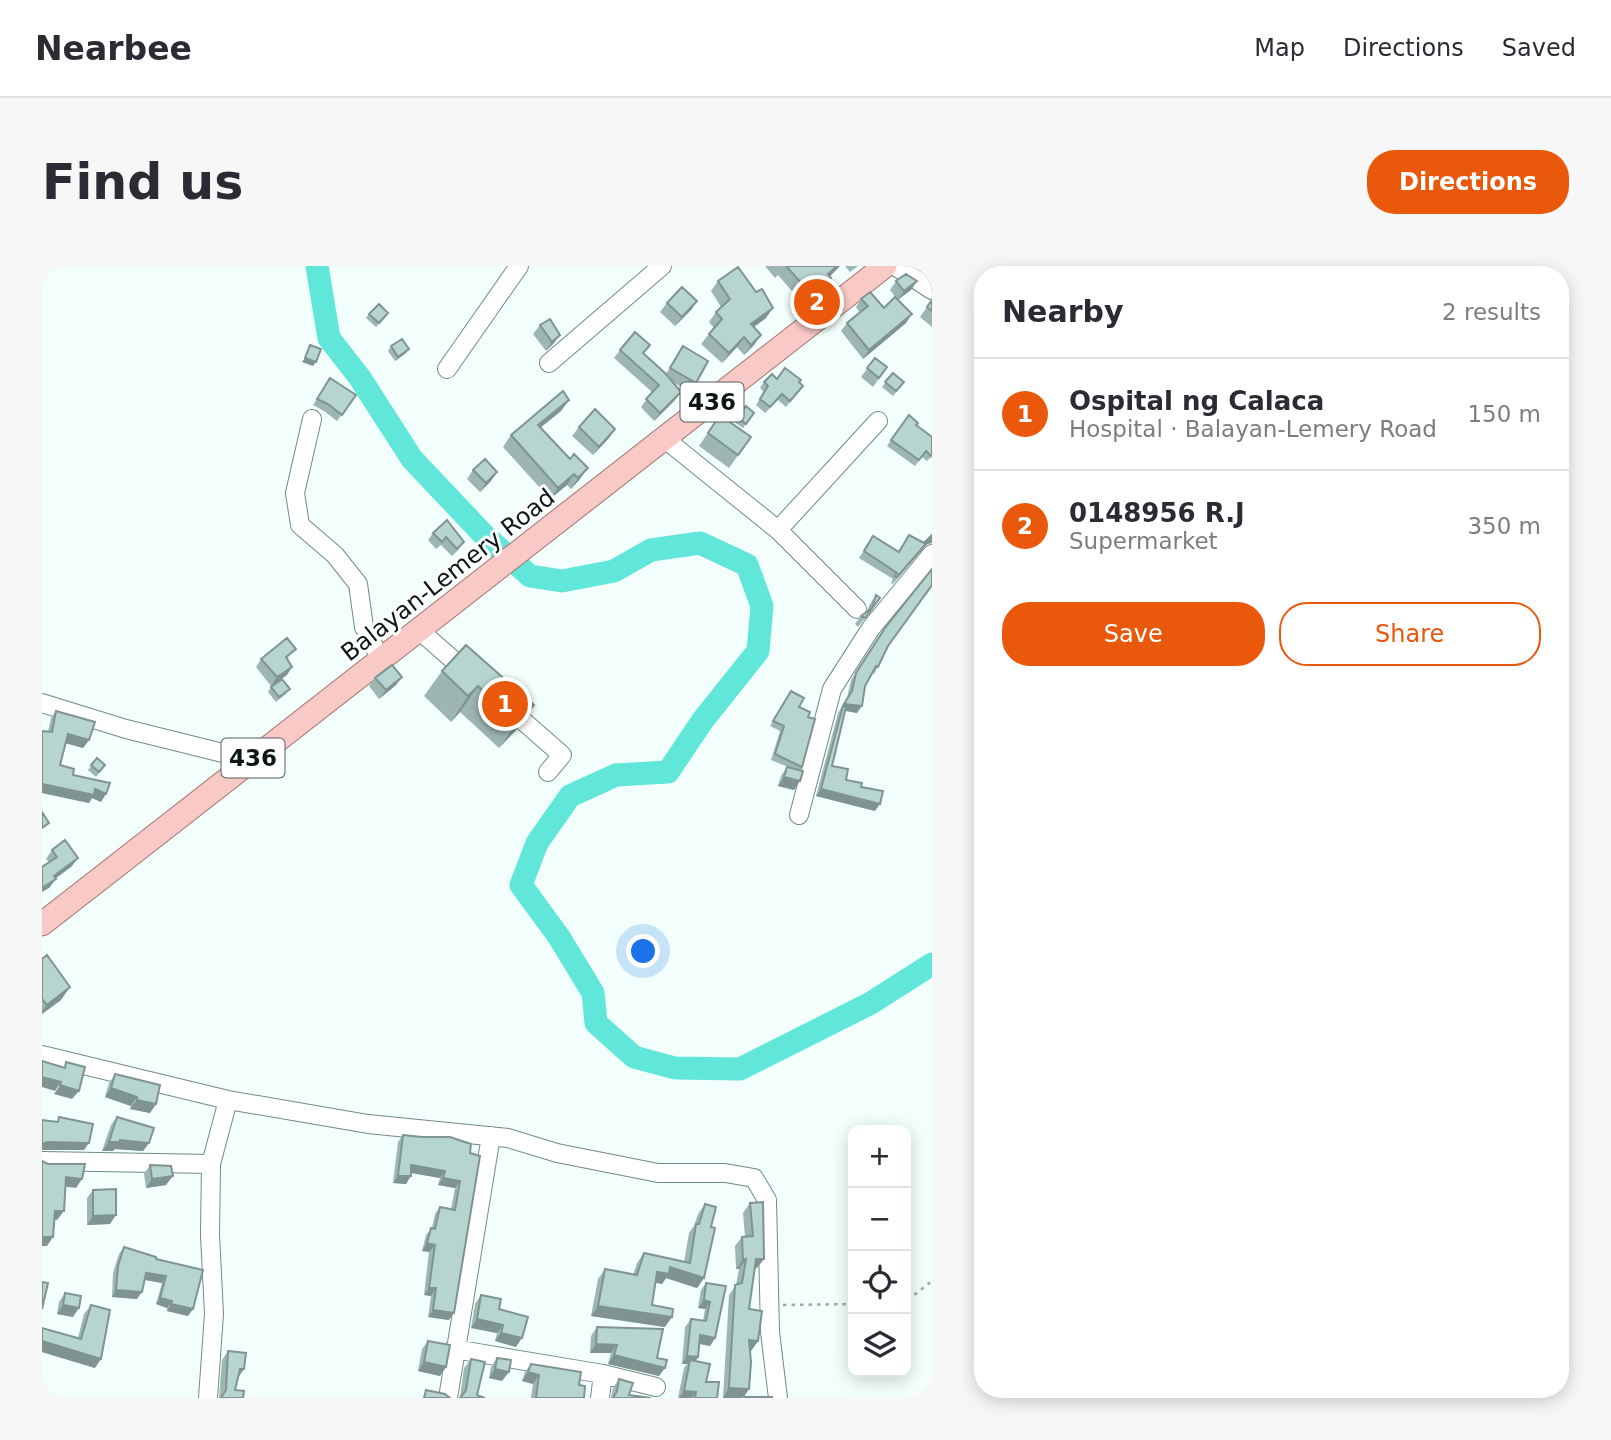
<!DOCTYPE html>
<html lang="en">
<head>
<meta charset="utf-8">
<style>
  :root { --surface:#fff; --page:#f7f7f7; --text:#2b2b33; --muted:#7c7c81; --line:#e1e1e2; --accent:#ea580c }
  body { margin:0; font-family:"DejaVu Sans",sans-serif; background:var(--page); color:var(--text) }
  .controls { position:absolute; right:21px; bottom:21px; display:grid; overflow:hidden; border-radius:14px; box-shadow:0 4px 18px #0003 }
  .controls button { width:63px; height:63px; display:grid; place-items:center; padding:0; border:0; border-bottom:2px solid var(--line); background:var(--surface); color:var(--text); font:35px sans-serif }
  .you { position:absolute; left:602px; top:686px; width:24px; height:24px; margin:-18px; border:5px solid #fff; border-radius:50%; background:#1a73e8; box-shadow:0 0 0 10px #1a73e833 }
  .badge { display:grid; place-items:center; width:46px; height:46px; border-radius:50%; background:var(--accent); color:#fff; font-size:23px; font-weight:700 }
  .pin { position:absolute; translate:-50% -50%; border:4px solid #fff; box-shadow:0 2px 7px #0006 }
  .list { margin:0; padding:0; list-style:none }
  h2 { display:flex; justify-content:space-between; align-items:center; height:91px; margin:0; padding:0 28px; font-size:30px }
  h2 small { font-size:23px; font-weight:400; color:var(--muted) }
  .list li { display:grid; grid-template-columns:46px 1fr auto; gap:21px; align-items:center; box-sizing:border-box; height:112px; padding:0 28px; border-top:2px solid var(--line) }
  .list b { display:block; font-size:26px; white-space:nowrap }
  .list p { margin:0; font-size:23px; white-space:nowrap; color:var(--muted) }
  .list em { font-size:23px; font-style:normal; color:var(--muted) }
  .actions { display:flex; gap:14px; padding:21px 28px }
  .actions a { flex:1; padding:16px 0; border:2px solid var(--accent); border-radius:28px; text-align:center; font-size:24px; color:var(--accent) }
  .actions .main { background:var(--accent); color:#fff }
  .icon { flex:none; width:38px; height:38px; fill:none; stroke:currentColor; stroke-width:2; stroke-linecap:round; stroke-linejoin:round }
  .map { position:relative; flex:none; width:890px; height:1132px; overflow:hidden; border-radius:28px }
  header { display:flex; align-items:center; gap:42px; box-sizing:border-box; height:98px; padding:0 35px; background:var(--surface); border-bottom:2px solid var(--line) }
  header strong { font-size:33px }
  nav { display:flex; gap:38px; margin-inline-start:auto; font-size:24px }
  .intro { display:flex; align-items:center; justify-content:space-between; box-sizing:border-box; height:168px; padding:0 42px }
  h1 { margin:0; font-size:49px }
  .button { padding:18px 32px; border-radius:28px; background:var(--accent); color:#fff; font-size:24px; font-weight:700 }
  main { display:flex; gap:42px; padding:0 42px }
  aside { flex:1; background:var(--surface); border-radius:28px; box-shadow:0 4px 18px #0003 }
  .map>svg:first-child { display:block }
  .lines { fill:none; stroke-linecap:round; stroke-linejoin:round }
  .river { stroke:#61e7d9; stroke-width:23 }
  .minor-casing { stroke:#6f8b87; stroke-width:20 }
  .major-casing { stroke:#a3736f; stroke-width:25 }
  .path { stroke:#9da9a8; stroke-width:2.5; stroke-dasharray:3.5 5; stroke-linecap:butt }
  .minor { stroke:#fff; stroke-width:18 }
  .major { stroke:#f9c9c5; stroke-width:23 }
  .wall { fill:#9db6b3 }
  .shaded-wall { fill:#7f9492 }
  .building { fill:#b6d4d0; stroke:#7f9492; stroke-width:2 }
  .labels { text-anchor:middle; stroke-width:6; stroke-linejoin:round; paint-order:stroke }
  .shield { fill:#fff; stroke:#555d5c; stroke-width:2 }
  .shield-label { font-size:23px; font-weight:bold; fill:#0c1716 }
  .street-label { font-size:24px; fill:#0c1716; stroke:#fff }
</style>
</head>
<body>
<header>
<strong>Nearbee</strong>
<nav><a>Map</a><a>Directions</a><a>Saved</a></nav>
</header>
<div class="intro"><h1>Find us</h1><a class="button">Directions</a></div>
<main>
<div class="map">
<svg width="890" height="1132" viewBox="0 0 890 1132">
  <rect width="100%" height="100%" fill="#f2fffd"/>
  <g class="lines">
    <!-- river -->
    <path class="river" d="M275 0 287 72 318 112 370 193 441 268 488 310 520 315 572 305 609 284 658 277 705 299 720 340 716 385 661 454 626 506 574 509 528 530 495 577 479 619 517 671 551 727 554 757 592 791 633 802 698 803 829 737 890 698"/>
    <defs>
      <path id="minor" d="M853 0 890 24
        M507 97 620 0
        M405 103 477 0
        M270 153 253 227 258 259 293 289 316 318 322 361 339 394
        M623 173 736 264 815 343
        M736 264 836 155
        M377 364 427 408
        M0 437 84 463 209 494
        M464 440 520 489 506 506
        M757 549 790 423 829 362 890 288
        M0 789 186 834 326 858 466 872 515 887 616 907H683L712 912 725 934 728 1066 736 1132
        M0 895 169 898
        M412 1083 561 1108 614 1121
        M166 1132 172 1048 168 969 169 898 186 834
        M406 1132 449 870
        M558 1132 561 1108"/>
      <path id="major" d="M0 658C281 438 563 220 843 0"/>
    </defs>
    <!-- minor casing -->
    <use href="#minor" class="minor-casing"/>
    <!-- major casing -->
    <use href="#major" class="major-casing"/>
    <!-- path -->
    <path class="path" d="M864 1031 872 1029 890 1015
      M741 1039 811 1038"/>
    <!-- minor -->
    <use href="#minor" class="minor"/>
    <!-- major -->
    <use href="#major" class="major"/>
  </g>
  <!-- wall -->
  <path class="wall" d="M723 0H798L788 10 782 22 763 40 736 9 733 12Z
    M803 0H816L808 6Z
    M876 0H890V11L875 1Z
    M676 15 724 52 712 61V79L702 89 695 81 680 97 659 78 672 62 667 56 674 46 679 41 669 25Z
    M854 15H875L869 24 856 34 864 57 821 93 799 65 805 57 818 47 814 41 819 33 842 42 855 33 848 24Z
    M890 34V61L878 51Z
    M655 35 649 44 633 60 618 46 625 37Z
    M346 47 334 61 324 52 327 48Z
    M498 59 512 77 504 85 491 68Z
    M349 80 364 87 353 95 346 85Z
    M641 80 654 117 647 126 631 116 633 134 612 155 599 141 610 126 572 92 578 84 601 87 624 108Z
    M833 92 845 101 831 121 819 111Z
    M851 107 862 116 851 130 840 121Z
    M288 112 314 129 295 155 282 145 271 139Z
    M735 113 757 116 761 120 744 141 736 134 723 147 714 139 722 126 718 122 722 116Z
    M704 140 712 147 701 162 692 156Z
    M519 145 499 161 538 213 529 223 525 219 508 233 461 181 469 169Z
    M678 149 709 171 687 202 657 180Z
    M867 149 874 159 890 171V190L885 195 880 191 873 200 845 180Z
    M537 161 573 163 567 172 551 189 530 170Z
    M431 204 449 215 438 226 425 213Z
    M405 254 417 283 410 290 399 279 394 283 386 274 391 267Z
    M867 269 882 277 890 269V277L885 278 851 318 849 317 851 313 817 292 831 270 856 286Z
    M834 329 832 341 816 361 813 358 819 350 825 345 828 338Z
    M843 362 846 381 836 401 832 408 830 407 823 420 815 447 803 445 790 500 804 514 819 521 833 545 774 530 796 447 805 432 809 414Z
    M248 391 245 393V409L229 420 214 401 219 393Z
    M400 405 492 439 474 464 457 482 418 446 409 456 382 430Z
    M333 412 354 419 337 433 327 420Z
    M229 421 245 427 234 436 226 426Z
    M746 430 766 451 760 501 758 504V515L752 524 736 520 739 510 745 501H746L729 494 738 465 728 460Z
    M14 445 47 474 41 482 23 477 18 499 31 509 59 536 50 532 47 537 0 527 6 466 9 452Z
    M55 492 63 499 54 511 46 504Z
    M10 584 30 600 13 613 7 622V596L4 593Z
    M0 693 19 734 0 748Z
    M73 808 114 838 108 847 88 843 89 840 63 831 67 817Z
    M75 851 107 877 101 885 73 883 71 885H60L69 859Z
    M361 869 429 878 407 1054 386 1051 389 1030 382 1029 387 986 380 985 384 969 390 962 393 948 398 941 409 943 413 922 396 919 398 912 369 907 364 918 351 917 356 876Z
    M108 899 124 919 104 922 102 908Z
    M51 924 68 958 45 959V932Z
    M708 937 715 1002H713L707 1043 716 1075 709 1085 708 1084 707 1123 701 1132H681L687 1029 694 1019 697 1003H694L693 980 700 971H703L701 947Z
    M663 938 669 961 662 1012 655 1022 624 1012 620 1018 613 1017 610 1039 623 1061 549 1050 556 1013 563 1003 591 1009 595 997 602 987 642 996 647 967 652 960 656 948Z
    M82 981 114 993 146 1050 125 1045V1042L114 1038 120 1017 102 1014 95 1033 70 1031 71 1007 77 988Z
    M664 1017 673 1072 668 1080 658 1078 656 1091 654 1095 664 1116 675 1132H636L642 1102 645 1098H640L643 1061 649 1053 661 1055 663 1043 656 1042 659 1024Z
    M23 1027 31 1051 15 1048 17 1036Z
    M439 1029 457 1043 474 1081 453 1075 455 1067 429 1062 433 1038Z
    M49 1039 53 1102 0 1086V1062L36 1072 42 1048Z
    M555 1061 615 1092 617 1110 566 1098 569 1087H548L549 1070Z
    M386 1075 404 1101 398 1110 376 1105 380 1083Z
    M186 1085 196 1112 193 1124 201 1132H177L180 1094Z
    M455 1092 460 1115 447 1112 449 1101Z
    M429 1093 435 1129 418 1132 422 1102Z
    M489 1098 537 1119 542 1132H489L491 1118 480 1115 483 1106Z
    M577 1113 587 1129 609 1132H569L571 1122Z"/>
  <!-- shaded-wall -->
  <path class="shaded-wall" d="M795 0H798L779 19 786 8Z
    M789 12 782 22 763 40 770 29Z
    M875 15 869 24 855 34 862 25Z
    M655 35 649 44 633 60 640 51Z
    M731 42 724 52 702 68 709 58Z
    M870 48 864 57 821 93 827 84Z
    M518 69 512 77 504 85 510 76Z
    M719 69 712 79 702 89 709 79Z
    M702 71 695 81 680 97 687 87Z
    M367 83 364 87 353 95 356 91Z
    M263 92 274 96 271 100 260 96Z
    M639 126 633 134 612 155 618 147Z
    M527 134 519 145 488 170 496 159Z
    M573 163 567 172 551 189 557 181Z
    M546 202 538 213 529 223 536 212Z
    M455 206 449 215 438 226 444 217Z
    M532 208 525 219 508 233 516 222Z
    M890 271V277L885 278 851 318Z
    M250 401 245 409 229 420 235 411Z
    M360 411 354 419 337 433 344 424Z
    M436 420 418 446 409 456 426 430Z
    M802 438 820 440 815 447 800 444 801 440 798 444Z
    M492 439 474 464 457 482 475 457Z
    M26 468 47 474 41 482 20 476Z
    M742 511 758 515 752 524 736 520Z
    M0 518 53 523 64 528 59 536 50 532 47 537 0 527Z
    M779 523 838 538 833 545 774 530Z
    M36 592 30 600 10 615 14 613 7 622 0 626V622L12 610Z
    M28 721 19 734 0 748V745L5 739Z
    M0 811 19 816 13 825 0 821Z
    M18 819 37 825 30 833 12 828Z
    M69 822 95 831 89 840 63 831Z
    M95 834 114 838 108 847 88 843Z
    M78 874 107 877 101 885 73 883 71 885H60L67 876Z
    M6 876 47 877 42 884H0V878Z
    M369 899 403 905 398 912 364 906Z
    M131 910 124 919 104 922 110 913Z
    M356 910H369L364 918 351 917Z
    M24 911 40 913 34 922 18 920Z
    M401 912 418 915 413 922 396 919Z
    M13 945H22L15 954 7 953Z
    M74 949 68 958 45 959 51 950Z
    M0 971H11L5 980H0Z
    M385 977 393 979 387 986 380 985Z
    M704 993 697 1003H694L701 994Z
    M714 993H722L715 1002 707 1003Z
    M628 1001 662 1012 655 1022 624 1012 620 1018 608 1015 615 1006Z
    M104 1007 124 1010 120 1017 99 1013Z
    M387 1022H394L389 1030 382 1029Z
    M74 1024 100 1026 95 1033 70 1031Z
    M118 1032 130 1035 125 1042 114 1038Z
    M662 1034 668 1036 663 1043 656 1042Z
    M129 1038 151 1043 146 1050 125 1045Z
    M21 1039 37 1042 31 1051 15 1048Z
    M556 1040 630 1051 623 1061 549 1050Z
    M391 1044 412 1047 407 1054 386 1051Z
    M435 1053 461 1059 455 1067 429 1062Z
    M459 1067 480 1072 474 1081 453 1075Z
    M658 1069 673 1072 668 1080 653 1077Z
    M707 1074 716 1075 709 1085 700 1083Z
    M0 1075 59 1093 53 1102 0 1086Z
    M554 1078 575 1079 569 1087H548Z
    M572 1089 623 1102 617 1110 566 1098Z
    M645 1090 656 1091 651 1099 648 1094 645 1098H640Z
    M382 1096 404 1101 398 1110 376 1105Z
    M198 1103H202L196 1112Z
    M453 1103 467 1106 460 1115 447 1112Z
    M486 1106 497 1109 491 1118 480 1115Z
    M687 1122 707 1123 701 1132H681Z
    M642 1125 654 1126 650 1132H637Z"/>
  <!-- building -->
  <path class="building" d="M744 0H795L786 8 789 12 770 29Z
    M696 1 714 26 720 23 731 42 709 58 719 69 709 79 702 71 687 87 667 68 680 53 674 46 688 33 676 15Z
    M864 8 875 15 862 25 854 15Z
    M640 21 655 35 640 51 625 37Z
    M828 26 842 42 853 31 870 48 827 84 805 57 826 40 819 33Z
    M890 34V45L885 41Z
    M337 38 346 47 337 57 327 48Z
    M508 53 518 69 510 76 498 59Z
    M593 66 608 79 601 87 624 108 639 126 618 147 604 133 617 119 578 84Z
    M360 73 367 83 356 91 349 80Z
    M268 79 279 83 274 96 263 92Z
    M641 80 666 95 654 117 628 102Z
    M833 92 845 101 837 112 825 102Z
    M743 102 759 114 757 116 761 120 748 135 740 128 728 141 718 133 726 120 722 116 730 108 735 113Z
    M851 107 862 116 854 125 843 116Z
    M288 112 314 129 300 149 286 138 275 133Z
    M521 125 527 134 496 159 528 193 532 188 546 202 536 212 532 208 516 222 469 169Z
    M704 140 712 147 704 158 695 151Z
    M553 143 573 163 557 181 537 161Z
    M678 149 709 171 696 189 666 167Z
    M867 149 876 157 874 159 890 171V188L889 190 884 185 877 194 849 174Z
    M443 193 455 206 444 217 431 204Z
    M405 254 422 276 415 283 404 271 400 276 391 267Z
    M867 269 882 277 890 269V271L855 311 853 310 855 307 822 285 831 270 857 286Z
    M890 303V319L846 380 836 401 834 400 823 420 820 440 802 438 810 425 814 407 843 362Z
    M834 329 838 332 823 352 819 350 830 342Z
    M245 372 254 383 244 391 250 401 235 411 219 393Z
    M424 379 492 439 475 457 436 420 426 430 400 405Z
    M350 399 360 411 344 424 333 412Z
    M240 413 248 423 237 431 229 421Z
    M749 425 762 432 757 441 768 446 766 451 773 453 760 501 733 488 742 460 731 455Z
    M801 440 804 441 790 500 806 503 804 514 820 517 819 521 841 525 838 538 779 523Z
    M14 445 53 456 47 474 26 468 18 499 32 503 31 509 68 517 64 528 53 523 52 529 0 518V465L10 466Z
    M55 492 63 499 57 506 49 499Z
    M745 501 761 505 758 515 742 511Z
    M0 546 7 557 0 562Z
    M23 574 36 592 12 610 14 613 0 622V601L15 591 10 584Z
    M5 689 28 721 5 739 0 733V693Z
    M0 795 23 802 24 796 43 801 37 825 18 819 19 816 0 811Z
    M73 808 118 819 114 838 95 834V831L69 822Z
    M17 851 51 858 47 877 6 876 0 878V854L16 856Z
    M75 851 112 862 107 877 78 874V876H67Z
    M361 869 380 871H408L429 878 428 887 438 890 412 1047 391 1044 394 1022H387L393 979 385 977 389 962 393 963 398 941 413 944 418 915 401 912 403 905 369 899V910H356Z
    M0 895 6 898H43L40 913 24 911 22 945H13L11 971H0Z
    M108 899 129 900 131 910 110 913Z
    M74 923V949L51 950V924Z
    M721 936 722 993H714L707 1043 720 1045 716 1075 707 1074 709 1096 707 1123 687 1122 693 1019 700 1017 704 993 701 994 700 971 711 970 708 937Z
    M663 938 674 941 669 961 673 962 662 1012 628 1001 627 1008 615 1006 610 1039 631 1043 630 1051 556 1040 563 1003 595 1009 602 987 648 997 654 958H657Z
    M82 981 114 991V993L161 1004 151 1043 129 1038 130 1035 118 1032 124 1010 104 1007 100 1026 74 1024 76 1000Z
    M0 1016 6 1017 0 1043Z
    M664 1017 684 1020 673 1072 658 1069 656 1091 645 1090 649 1053 664 1055 668 1036 662 1034Z
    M23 1027 39 1030 37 1042 21 1039Z
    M439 1029 459 1033 457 1043 486 1051 480 1072 459 1067 461 1059 435 1053Z
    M49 1039 68 1044 59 1093 0 1075V1062L39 1073Z
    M555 1061 621 1063 615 1092 625 1094 623 1102 572 1089 575 1079 554 1078Z
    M386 1075 408 1079 404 1101 382 1096Z
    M186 1085 204 1087 202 1103H198L193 1124 202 1125 201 1132H179L184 1124Z
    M455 1092 469 1094 467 1106 453 1103Z
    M429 1093 443 1096 435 1129 443 1132H418L424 1124Z
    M648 1094 668 1098 664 1116H677L675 1132H653L654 1126 642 1125Z
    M489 1098 539 1106 537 1119 543 1120 542 1132H494L497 1109 486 1106Z
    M577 1113 591 1117 587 1129 609 1132H571L575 1125Z
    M384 1124 403 1128 408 1132H382Z
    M703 1131H730V1132H703Z"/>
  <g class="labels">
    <!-- shield labels -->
    <g class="shield">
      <rect x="638.5" y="116.5" width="63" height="39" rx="5"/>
      <rect x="179.5" y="472.5" width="63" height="39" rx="5"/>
    </g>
    <g class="shield-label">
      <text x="670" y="144">436</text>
      <text x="211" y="500">436</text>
    </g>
    <!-- street labels -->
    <g class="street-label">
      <text transform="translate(406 309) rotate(-38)" y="8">Balayan-Lemery Road</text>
    </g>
  </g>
</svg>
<div class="controls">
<button>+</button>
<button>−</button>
<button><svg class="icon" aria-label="locate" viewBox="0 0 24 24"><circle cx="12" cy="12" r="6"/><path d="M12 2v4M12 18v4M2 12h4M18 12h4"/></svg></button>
<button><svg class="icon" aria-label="layers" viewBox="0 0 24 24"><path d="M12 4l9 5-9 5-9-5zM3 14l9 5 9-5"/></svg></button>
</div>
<div class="you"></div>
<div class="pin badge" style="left:463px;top:438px">1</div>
<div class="pin badge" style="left:775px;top:36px">2</div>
</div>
<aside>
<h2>Nearby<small>2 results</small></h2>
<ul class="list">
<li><span class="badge">1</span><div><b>Ospital ng Calaca</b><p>Hospital · Balayan-Lemery Road</p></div><em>150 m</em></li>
<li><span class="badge">2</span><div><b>0148956 R.J</b><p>Supermarket</p></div><em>350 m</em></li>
</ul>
<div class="actions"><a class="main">Save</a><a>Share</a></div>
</aside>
</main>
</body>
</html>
